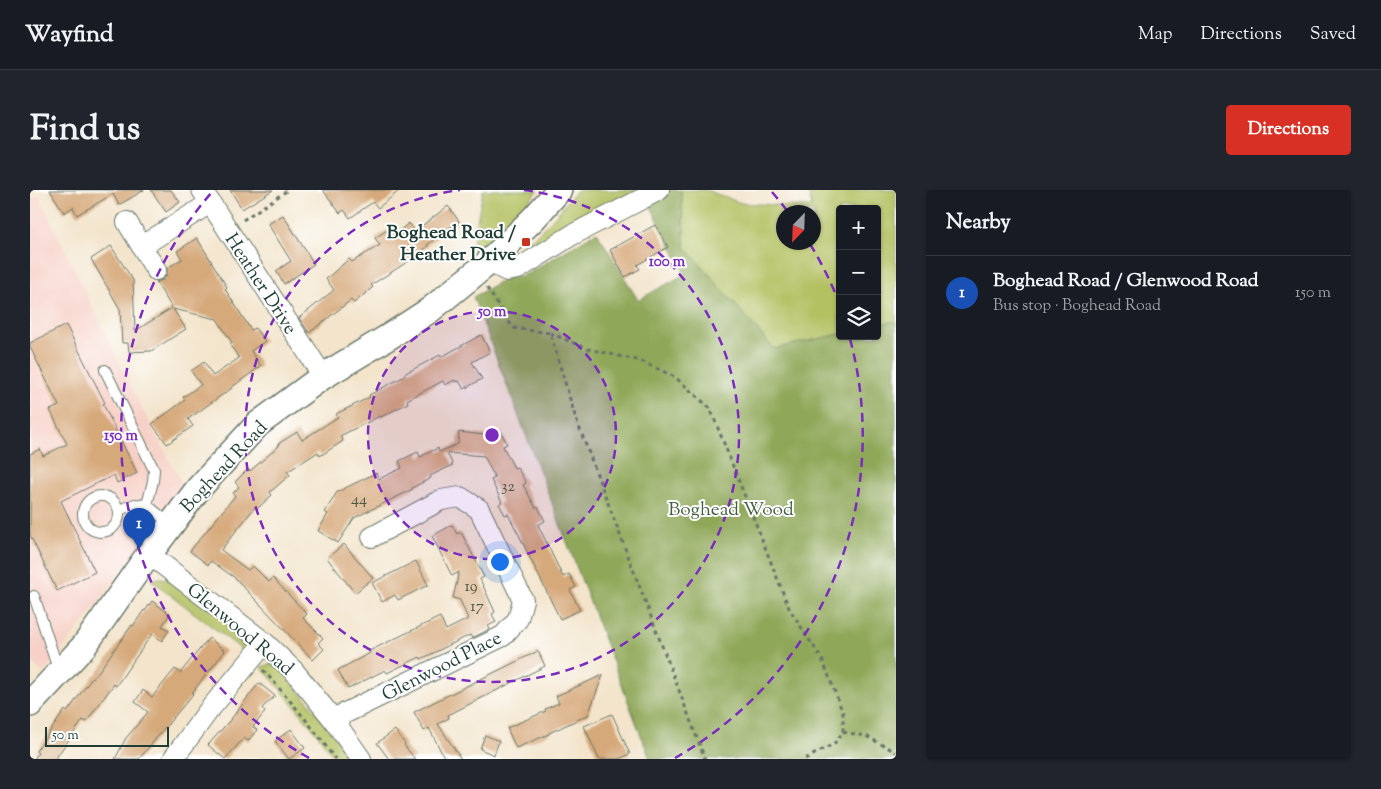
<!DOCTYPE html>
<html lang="en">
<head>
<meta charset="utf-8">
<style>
  :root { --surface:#171b24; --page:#20242c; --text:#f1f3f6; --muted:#9ea1a6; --line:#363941; --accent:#d93025 }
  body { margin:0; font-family:"Sorts Mill Goudy",serif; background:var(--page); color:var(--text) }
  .controls { position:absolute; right:15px; top:15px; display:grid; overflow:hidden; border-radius:5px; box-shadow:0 1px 4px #0004 }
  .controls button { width:45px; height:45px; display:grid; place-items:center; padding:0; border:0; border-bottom:1px solid var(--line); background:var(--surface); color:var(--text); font:25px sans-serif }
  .compass { position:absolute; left:746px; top:15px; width:45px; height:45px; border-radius:50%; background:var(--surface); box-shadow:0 1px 4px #0004; rotate:203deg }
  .scale { position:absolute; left:15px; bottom:12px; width:124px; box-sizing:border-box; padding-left:5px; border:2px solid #1f3d34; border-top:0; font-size:14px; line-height:18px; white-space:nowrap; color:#1f3d34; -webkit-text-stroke:4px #fff; paint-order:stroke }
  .you { position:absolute; left:469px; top:371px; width:18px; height:18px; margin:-12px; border:4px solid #fff; border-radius:50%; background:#1a73e8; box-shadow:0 0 0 8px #1a73e833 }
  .badge { display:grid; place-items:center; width:32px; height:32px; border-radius:50%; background:var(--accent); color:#fff; font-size:16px; font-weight:700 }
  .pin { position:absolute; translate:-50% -41px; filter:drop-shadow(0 1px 2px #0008) }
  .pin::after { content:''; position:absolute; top:26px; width:18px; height:15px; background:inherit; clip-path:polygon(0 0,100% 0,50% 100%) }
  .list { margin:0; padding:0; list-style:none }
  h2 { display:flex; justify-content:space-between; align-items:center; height:65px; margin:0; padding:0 20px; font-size:21px }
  h2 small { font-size:16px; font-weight:400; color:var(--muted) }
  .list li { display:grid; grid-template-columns:32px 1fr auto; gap:15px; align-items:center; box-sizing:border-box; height:75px; padding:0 20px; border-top:1px solid var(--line) }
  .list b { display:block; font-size:19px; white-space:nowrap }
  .list p { margin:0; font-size:16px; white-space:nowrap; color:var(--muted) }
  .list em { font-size:16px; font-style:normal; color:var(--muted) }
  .icon { flex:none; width:28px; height:28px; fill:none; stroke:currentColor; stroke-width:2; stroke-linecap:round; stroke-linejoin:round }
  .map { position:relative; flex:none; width:866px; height:569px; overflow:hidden; border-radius:5px }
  header { display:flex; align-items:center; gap:30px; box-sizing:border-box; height:70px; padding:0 25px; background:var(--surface); border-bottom:1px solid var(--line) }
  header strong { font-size:24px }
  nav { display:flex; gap:28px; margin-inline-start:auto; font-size:18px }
  .intro { display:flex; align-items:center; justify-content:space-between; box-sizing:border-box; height:120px; padding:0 30px }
  h1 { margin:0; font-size:35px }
  .button { padding:12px 22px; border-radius:5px; background:var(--accent); color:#fff; font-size:18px; font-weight:700 }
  main { display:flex; gap:30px; padding:0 30px }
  aside { flex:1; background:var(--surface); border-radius:5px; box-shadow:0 1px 4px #0004 }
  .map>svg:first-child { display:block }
  .built { fill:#f7d1c7 }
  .green { fill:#b4c163; stroke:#6a7f4c; fill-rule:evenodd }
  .forest { fill:#8fa759; stroke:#577246 }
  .building { fill:#d6a97a }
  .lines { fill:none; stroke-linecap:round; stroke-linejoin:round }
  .service-casing { stroke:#697769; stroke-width:12 }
  .minor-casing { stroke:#697769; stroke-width:22 }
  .tertiary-casing { stroke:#697769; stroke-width:28 }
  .path { stroke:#697769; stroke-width:3; stroke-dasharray:4 4; stroke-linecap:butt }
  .service { stroke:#fff; stroke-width:10 }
  .minor { stroke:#fff; stroke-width:20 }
  .tertiary { stroke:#fff; stroke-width:25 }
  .ring { fill:none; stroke:#7b2cbf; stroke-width:2.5; stroke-dasharray:9 6 }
  .poi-dot { fill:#c8321e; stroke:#fff; stroke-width:2 }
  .labels { text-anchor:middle; stroke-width:4; stroke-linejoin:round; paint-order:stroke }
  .number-label { font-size:16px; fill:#4d5846 }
  .poi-label { font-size:19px; font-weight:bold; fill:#1f3d34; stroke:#fff; text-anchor:end }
  .street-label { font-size:19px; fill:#1f3d34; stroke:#fff }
  .park-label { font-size:19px; fill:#445e40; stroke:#fff }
  .centre { fill:#7b2cbf; stroke:#fff; stroke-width:2.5 }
  .ring-label { font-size:15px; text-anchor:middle; font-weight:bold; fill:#7b2cbf; stroke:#fff; stroke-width:4; stroke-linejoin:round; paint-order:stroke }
</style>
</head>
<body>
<header>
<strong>Wayfind</strong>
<nav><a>Map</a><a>Directions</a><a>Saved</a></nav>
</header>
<div class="intro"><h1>Find us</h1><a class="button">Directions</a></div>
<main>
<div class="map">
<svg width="866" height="569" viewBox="0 0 866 569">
  <rect width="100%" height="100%" fill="#fff"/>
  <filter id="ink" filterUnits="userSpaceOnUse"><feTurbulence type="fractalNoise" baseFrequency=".02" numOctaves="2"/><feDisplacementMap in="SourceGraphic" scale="10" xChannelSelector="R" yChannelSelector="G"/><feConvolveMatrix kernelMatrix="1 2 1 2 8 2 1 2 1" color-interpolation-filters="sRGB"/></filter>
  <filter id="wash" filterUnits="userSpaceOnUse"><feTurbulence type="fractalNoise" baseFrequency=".0096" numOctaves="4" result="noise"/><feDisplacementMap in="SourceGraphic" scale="20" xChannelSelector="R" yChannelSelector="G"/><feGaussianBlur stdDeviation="1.12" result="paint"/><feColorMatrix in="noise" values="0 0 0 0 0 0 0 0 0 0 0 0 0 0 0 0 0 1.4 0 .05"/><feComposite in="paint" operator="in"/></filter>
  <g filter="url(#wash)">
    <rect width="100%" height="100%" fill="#f3e4cb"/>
    <!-- built -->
    <path class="built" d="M9 6 105 205 153 295 61 423 13 483 0 471V8Z"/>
    <!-- green -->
    <path class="green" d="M453 0H508L494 17 440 69Z
      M547 0H617L486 74 478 72 521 31Z
      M651 0H676L711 13 782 17 778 0H866V131L847 135V19H810V144L744 159 655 57ZM754 22H784V52H754Z
      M130 388 142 390 212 444 215 453V462L121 390Z
      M241 474 249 479 274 506 321 569H305C283 536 257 507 231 477Z"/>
    <!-- forest -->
    <path class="forest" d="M637 0H651L655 57 744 159 810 144V146H847V135L866 131V569H620L443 107 476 88 495 85 567 42 608 110 655 84 619 13Z"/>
    <g id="blocks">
      <!-- building -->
      <path class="building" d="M20 0H114L89 15 83 4 47 25 43 17 34 23Z
        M121 0H141L150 12 136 22Z
        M200 0H243L212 19Z
        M293 0H370L348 18 343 12 320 28 314 20 310 23Z
        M418 16 429 31 397 55 398 56 382 69 341 95 343 97 324 113 321 110 279 143 269 128 304 100 296 89 319 69 322 72 350 55 345 48 357 40 361 47 379 33 385 41Z
        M253 25 284 74 254 94 246 81 261 71 238 34Z
        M625 35 638 57 607 75 610 79 595 87 580 60Z
        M167 48 197 97 195 99 221 140 225 138 235 151 221 161 231 176 202 197V198L158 229 163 236 137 254 122 234 155 210 153 207 171 195 161 181 174 172 183 186 209 168 200 155 202 153 187 129 143 119 156 139 121 161 99 162 98 153H92L90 119 61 69 81 56 97 81 103 90 105 141 142 118 126 92 133 90 137 85V78L152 69 147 61Z
        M36 135 75 213 73 214 107 283 87 293 84 285 31 311 65 382 27 401 0 345V264L10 259 13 266 37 254 20 220 29 216 0 157V153Z
        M451 145 460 162 442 172 452 189 434 199 429 191 426 192 425 190 415 195 413 191 377 210 378 213 351 227 350 226 310 246 313 251 290 266 288 262 257 282 260 285 240 302 242 305 227 319 225 317 191 360 218 380 223 376 239 392 243 388 277 424 273 428 293 448 288 453 294 459 283 470 205 388 181 371 178 375 160 361 205 306 203 303 209 297 205 292 218 279 220 281 249 256 248 254 267 242 272 250 308 227 306 224 340 207 339 205 375 186 374 184 410 165 411 167Z
        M429 242 463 246 471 242 477 254 473 256 484 278 487 277 496 293 493 295 506 318 508 317 515 331 508 335 533 387 539 384 546 397 540 400 550 420 530 429 489 345 478 324 475 325 469 314 472 312 461 290 465 288 454 266 417 263 423 275 400 286 401 288 382 298 383 299 324 328 308 353 288 341 298 324 295 322 307 302 346 283 349 289 372 278 369 271 388 262 390 267 408 258 409 262 428 254Z
        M422 335 427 344 431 342 454 387 450 389 465 422 462 424 466 432 458 436 460 439 442 448 440 445 391 469 390 467 357 483 355 480 318 499 308 480 340 463 339 461 410 427 416 440 438 429 430 410 423 408 429 382 422 386 402 346Z
        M314 354 343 388 325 403 297 368Z
        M386 371 398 395 368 410 365 405 352 412 342 393Z
        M122 411 140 424 132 436 139 440 132 451 122 444 86 496 84 494 56 532 53 530 25 569H4L8 563 6 561 35 520 37 522 65 484 66 485 102 435 103 436 114 420 115 421Z
        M179 448 195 461 162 503 163 504 109 569H85L96 548 118 522 105 512 113 500 122 507 145 479 150 483Z
        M508 461 515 476 418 525 419 528 408 534 431 569H415L399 538 394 541 384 522Z
        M573 485 558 525 519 543V544L486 558 477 538 516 521 515 519 529 513 526 506Z
        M229 493 245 506 232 518 235 522 223 537 227 540 218 551 214 548 195 569 178 555 201 529Z
        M582 524 600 564 589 569H569L554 536Z
        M261 539 275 558 259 569 245 551Z
        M365 540 375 554 374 555 385 569H359L347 553Z
        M455 545 469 551 464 565 450 559Z"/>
    </g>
  </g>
  <g filter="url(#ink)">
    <use href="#blocks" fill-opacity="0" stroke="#697769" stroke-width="1"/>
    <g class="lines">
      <defs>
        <path id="service" d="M75 180 124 280 123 291 117 315
          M53 324a18 18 0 1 1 36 0a18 18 0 1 1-36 0Z
          M89 320 105 314 117 315 140 334
          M4 406 26 473 30 480"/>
        <path id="minor" d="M172 0 287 177 292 187
          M97 32 126 80
          M112 56 180 13
          M459 72 477 81 488 79 542 45 629 0
          M119 364 235 453 264 481 303 529 331 569
          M303 529 473 446 488 429 493 410 449 319 430 307 411 310 342 347
          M143 569 179 520 235 453"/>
        <path id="tertiary" d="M0 514 54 456 119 364 168 299 228 234 292 187 360 146 400 120 459 72 504 28 529 0"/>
      </defs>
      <!-- service casing -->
      <use href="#service" class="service-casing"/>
      <!-- minor casing -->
      <use href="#minor" class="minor-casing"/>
      <!-- tertiary casing -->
      <use href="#tertiary" class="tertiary-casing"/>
      <!-- path -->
      <path class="path" d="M213 30 258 0
        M457 98 483 138 520 143 546 229 675 569
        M520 143 558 159 611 171 645 187 680 218 759 418 793 471 813 523V542L804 554 775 569
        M233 480C259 509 283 537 305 569
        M813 542 836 546 866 562"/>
      <!-- service -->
      <use href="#service" class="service"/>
      <!-- minor -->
      <use href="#minor" class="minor"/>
      <!-- tertiary -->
      <use href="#tertiary" class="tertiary"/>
    </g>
  </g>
  <!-- distance rings -->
  <circle cx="462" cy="245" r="124" fill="#7b2cbf" fill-opacity=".12"/>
  <g class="ring">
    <circle cx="462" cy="245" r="124"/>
    <path d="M494 0A247 247 0 1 1 430 0"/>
    <path d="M279 568A371 371 0 0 1 182 2M742 2A371 371 0 0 1 758 22M780 54A371 371 0 0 1 810 115M820 149A371 371 0 0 1 645 568"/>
  </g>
  <!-- markers -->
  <rect class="poi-dot" x="491" y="47" width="10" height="10" rx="2.5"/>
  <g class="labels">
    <!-- number labels -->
    <g class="number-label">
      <text x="478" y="301">32</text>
      <text x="329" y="314">44</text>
      <text x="441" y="401">19</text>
      <text x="447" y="421">17</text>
    </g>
    <!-- poi labels -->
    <g class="poi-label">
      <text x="486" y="48">Boghead Road /<tspan x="486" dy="22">Heather Drive</tspan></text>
    </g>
    <!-- street labels -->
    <g class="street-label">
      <text transform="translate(232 93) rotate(57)" y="7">Heather Drive</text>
      <text transform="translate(193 276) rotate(-47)" y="7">Boghead Road</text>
      <text transform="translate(211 438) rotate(40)" y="7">Glenwood Road</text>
      <text transform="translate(411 475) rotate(-27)" y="7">Glenwood Place</text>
    </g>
    <!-- park labels -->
    <g class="park-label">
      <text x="701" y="325">Boghead Wood</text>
    </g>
  </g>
  <circle cx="462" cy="245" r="8" class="centre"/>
  <g class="ring-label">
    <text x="637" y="76">100 m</text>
    <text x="462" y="126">50 m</text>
    <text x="91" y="250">150 m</text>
  </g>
</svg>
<div class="controls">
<button>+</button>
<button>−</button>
<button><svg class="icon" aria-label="layers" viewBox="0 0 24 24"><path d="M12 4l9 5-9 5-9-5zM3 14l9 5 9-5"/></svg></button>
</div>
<svg class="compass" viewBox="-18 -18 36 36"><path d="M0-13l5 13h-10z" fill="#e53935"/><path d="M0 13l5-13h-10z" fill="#9ea1a6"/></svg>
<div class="scale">50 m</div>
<div class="you"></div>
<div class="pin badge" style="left:109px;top:359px;background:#1a4fb4">1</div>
</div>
<aside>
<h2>Nearby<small></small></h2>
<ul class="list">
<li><span class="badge" style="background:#1a4fb4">1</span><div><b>Boghead Road / Glenwood Road</b><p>Bus stop · Boghead Road</p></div><em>150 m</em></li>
</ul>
</aside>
</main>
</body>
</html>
